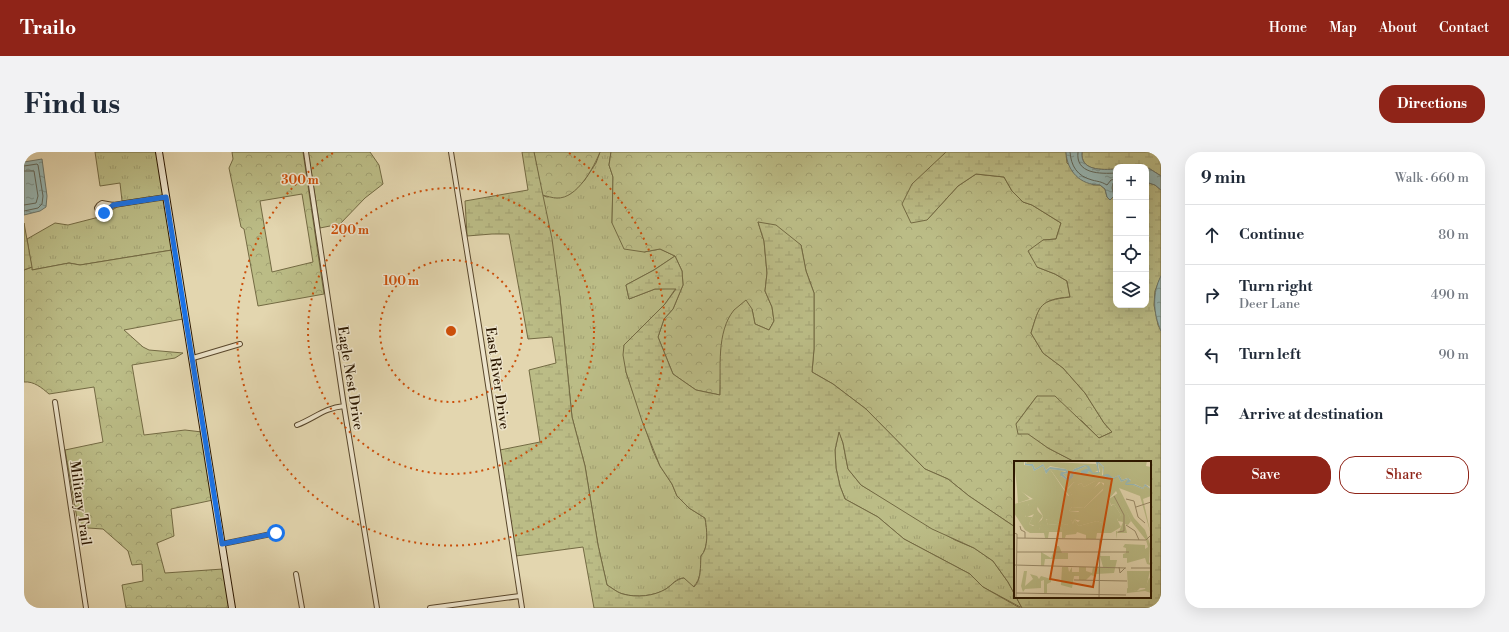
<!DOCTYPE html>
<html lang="en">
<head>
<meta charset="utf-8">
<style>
  :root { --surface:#fff; --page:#f2f2f3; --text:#1f2937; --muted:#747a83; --line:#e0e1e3; --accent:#8f2418 }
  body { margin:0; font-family:"Libre Bodoni",serif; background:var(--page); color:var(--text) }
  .controls { position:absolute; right:12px; top:12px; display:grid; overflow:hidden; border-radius:8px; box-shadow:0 4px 16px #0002 }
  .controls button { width:36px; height:36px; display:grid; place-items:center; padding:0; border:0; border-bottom:1px solid var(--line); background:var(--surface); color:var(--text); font:20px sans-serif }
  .stop { position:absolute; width:12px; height:12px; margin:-9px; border:3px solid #1a73e8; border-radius:50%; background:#fff }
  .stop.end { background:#1a73e8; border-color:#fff; box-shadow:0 1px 4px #0008 }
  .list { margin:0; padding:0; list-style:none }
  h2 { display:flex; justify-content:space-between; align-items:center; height:52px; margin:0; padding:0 16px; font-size:17px }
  h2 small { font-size:13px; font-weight:400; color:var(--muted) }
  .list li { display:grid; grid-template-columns:26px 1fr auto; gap:12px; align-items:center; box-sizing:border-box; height:60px; padding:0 16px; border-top:1px solid var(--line) }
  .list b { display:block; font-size:15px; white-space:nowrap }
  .list p { margin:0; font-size:13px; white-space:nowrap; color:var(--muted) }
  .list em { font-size:13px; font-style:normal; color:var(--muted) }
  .actions { display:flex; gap:8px; padding:12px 16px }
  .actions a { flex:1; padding:9px 0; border:1px solid var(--accent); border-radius:16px; text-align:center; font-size:14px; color:var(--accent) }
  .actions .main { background:var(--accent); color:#fff }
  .icon { flex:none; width:22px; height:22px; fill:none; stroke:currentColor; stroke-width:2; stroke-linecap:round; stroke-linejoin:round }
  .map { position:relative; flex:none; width:1137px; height:456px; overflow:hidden; border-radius:16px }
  header { display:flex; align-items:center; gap:24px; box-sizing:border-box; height:56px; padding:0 20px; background:var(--accent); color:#fff }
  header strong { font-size:19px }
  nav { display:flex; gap:22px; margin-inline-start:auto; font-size:14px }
  .intro { display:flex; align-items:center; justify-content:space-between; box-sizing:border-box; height:96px; padding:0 24px }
  h1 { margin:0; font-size:28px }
  .button { padding:10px 18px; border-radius:16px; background:var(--accent); color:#fff; font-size:14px; font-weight:700 }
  main { display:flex; gap:24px; padding:0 24px }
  aside { flex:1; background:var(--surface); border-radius:16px; box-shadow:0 4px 16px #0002 }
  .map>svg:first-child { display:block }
  .grass { fill:url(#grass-tufts); stroke:#736a43 }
  .forest { fill:url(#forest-crowns); stroke:#736a43; fill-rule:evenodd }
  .wetland { fill:url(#wetland-marsh); stroke:#736a43 }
  .water { fill:url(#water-ripples); stroke:#6c776c }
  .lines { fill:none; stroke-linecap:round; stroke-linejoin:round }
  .shore { stroke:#61675a; stroke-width:1 }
  .street-casing { stroke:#59472c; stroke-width:6 }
  .secondary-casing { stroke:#2b1700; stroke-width:8 }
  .street { stroke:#ede4cb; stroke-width:4 }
  .secondary { stroke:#ede4cb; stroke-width:6 }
  .route { stroke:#1a73e8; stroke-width:5 }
  .ring { fill:none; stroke:#cc4f0a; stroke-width:2; stroke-dasharray:2 4 }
  .labels { text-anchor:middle; stroke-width:3; stroke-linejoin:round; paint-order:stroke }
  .street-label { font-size:14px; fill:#2b1700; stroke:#ede4cb }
  .inset-road { fill:none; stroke:#998a69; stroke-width:1 }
  .view { fill:#cc4f0a; fill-opacity:0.15; stroke:#cc4f0a; stroke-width:2 }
  .inset-edge { fill:none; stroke:#2b1700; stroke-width:2 }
  .centre { fill:#cc4f0a; stroke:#ede4cb; stroke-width:2 }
  .ring-label { font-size:12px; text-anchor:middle; font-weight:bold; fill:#cc4f0a; stroke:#ede4cb; stroke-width:3; stroke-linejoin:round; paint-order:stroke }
</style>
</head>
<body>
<header>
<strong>Trailo</strong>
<nav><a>Home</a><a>Map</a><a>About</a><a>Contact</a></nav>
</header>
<div class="intro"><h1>Find us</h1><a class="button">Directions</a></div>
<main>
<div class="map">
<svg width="1137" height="456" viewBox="0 0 1137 456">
  <defs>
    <pattern id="grass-tufts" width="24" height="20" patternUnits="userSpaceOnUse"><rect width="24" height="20" fill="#bbbc86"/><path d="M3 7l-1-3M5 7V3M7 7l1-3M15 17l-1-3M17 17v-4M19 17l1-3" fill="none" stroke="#a1a172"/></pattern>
    <pattern id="forest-crowns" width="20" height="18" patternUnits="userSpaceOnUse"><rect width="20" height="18" fill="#bbbc86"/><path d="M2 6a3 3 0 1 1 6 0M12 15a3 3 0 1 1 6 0" fill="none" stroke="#a1a172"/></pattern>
    <pattern id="wetland-marsh" width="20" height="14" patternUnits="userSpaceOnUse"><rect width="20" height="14" fill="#bbbc86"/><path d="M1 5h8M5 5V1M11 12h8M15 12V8" fill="none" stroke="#a1a172"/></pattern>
    <pattern id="water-ripples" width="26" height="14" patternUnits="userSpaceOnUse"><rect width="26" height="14" fill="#97b7b4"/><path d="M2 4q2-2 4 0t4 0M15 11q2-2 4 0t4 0" fill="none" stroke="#7b9490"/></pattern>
  </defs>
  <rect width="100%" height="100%" fill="#e3d6af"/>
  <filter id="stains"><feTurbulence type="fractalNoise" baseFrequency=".005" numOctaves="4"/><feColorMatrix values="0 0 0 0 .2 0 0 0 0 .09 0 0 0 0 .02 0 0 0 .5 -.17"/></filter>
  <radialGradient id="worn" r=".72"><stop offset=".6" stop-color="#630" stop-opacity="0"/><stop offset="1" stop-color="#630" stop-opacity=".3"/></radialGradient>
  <!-- grass -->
  <path class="grass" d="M71 0H132L139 43 98 49 96 31 76 34Z
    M576 0H587L585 13 589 25 588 71 620 100 636 97 651 104 630 118 602 133 605 147 631 137 652 136 641 152 600 193 602 220 629 299 636 314 648 332 653 344 665 356 681 366C683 377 685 395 677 404 676 415 678 427 669 435L660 426C652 426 648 433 642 437 631 444 612 446 599 442 594 441 588 436 583 433L574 393 561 314 548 265 536 146 518 43 523 45 547 41 560 29 572 11Z
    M140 47 148 98 56 113 45 111 8 118 3 87 31 71 44 73 79 64 93 55Z
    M815 279 819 291 824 317 837 333 931 388 950 396 969 409 984 430 998 456 959 435 946 422 880 387 854 365 821 347 816 334 812 316 811 298Z"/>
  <!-- forest -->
  <path class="forest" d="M208 0H279L300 142 234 154 220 77 217 75 205 16 209 7ZM278 42 289 110 248 120 236 49Z
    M284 0H346L355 13 359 32 341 46 316 72 296 76Z
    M510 0H576C570 15 553 47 533 46 528 46 523 44 518 43Z
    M587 0H922L907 15 903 68 934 34 952 22 980 25 988 39 999 50 1008 53 1037 71 1032 87 1019 88 1013 115 1031 122 1043 129 1046 145C1016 147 1015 155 1007 181L1019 201 1039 216 1061 241 1080 271 1088 280 1075 286 1058 269 1013 244 992 272 1024 296 1051 310H991V375L945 344 924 327 901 317 842 257 809 232 788 220 790 197V141L782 119 777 93 734 70 740 89 743 121 741 139 748 155 750 169 745 178 731 172 728 157 697 197 696 243 672 238 649 222 634 185 640 167 649 157 659 133 658 119 651 104 636 97 620 100 600 97 588 71 589 25 585 13Z
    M148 98 159 167 100 178 119 195 125 198 159 201 151 206 108 213 120 283 161 278 178 280 189 348 147 357 150 384 133 391 141 421 199 417 205 456H102L98 433 119 429 118 412 108 413 104 399 79 377 64 376 54 372 41 298 79 290 70 235 25 242C18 236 10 229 0 230V118L8 115V118L45 111 56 113Z"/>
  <!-- wetland -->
  <path class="wetland" d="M498 0H510L528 87 536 146 548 265 561 314 574 393 583 433C588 436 594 441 599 442 613 446 630 444 642 437 648 433 652 427 660 426L670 435C678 427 676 415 677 404 685 396 683 377 681 366L665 356 653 344 648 332 636 314 618 269 602 220 599 203 600 193 641 152 652 137H631L605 147 602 133 630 118 651 104 658 119 659 133 649 157 640 167 634 185 649 222 672 238 696 243C697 217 692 180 710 158 714 155 718 151 722 148L728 157 731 172 745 178 750 169 748 155 741 139 743 121 740 89 734 70 752 73 777 93 782 119 790 141V197L788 220 809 232 842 257 901 317 924 327 945 344 991 375V443L984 430 969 409 950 396 908 377 837 333 824 317 819 291 815 280 811 298 812 316 816 334 821 347 854 365 880 387 946 422 959 435 996 456H570L559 395 492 404 476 298 516 290 505 218 532 211 528 185 504 187 485 82H468L443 84 441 49 504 38Z
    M922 0H1042L1043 11 1069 33H1076L1081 37 1083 45 1090 44 1088 36 1089 31H1092V153H1122V30L1131 33 1137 38V124L1131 139 1130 153 1134 173 1137 179V456H998L992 445H1126V310H1051L1024 296 1004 282H994L992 272 1013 244H1031L1075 286 1088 280 1080 271 1061 241 1039 216 1019 201 1007 181C1016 152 1015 149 1046 145L1043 129 1031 122 1013 115 1004 99 1019 88 1032 87 1037 71 1008 53 999 50 988 39 980 25 952 22 934 34 903 68 887 71 878 52 888 32Z
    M1058 0H1137V24L1126 17H1122V15H1092V17C1078 18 1056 19 1058 0Z
    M0 71 8 115 0 118Z"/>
  <!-- water -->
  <path class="water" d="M1042 0H1058C1056 19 1078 18 1092 17V31H1089L1088 36 1090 44 1086 48 1083 45 1081 37 1076 33C1056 33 1043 19 1042 0Z
    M18 7 23 44 22 55 16 59 0 63V10Z
    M1122 17H1126L1137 24V38L1131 33 1122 30Z
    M1137 124V179C1129 161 1128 141 1137 124Z"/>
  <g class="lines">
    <!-- shore -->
    <path class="shore" d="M1046 0C1047 14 1053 24 1068 28 1075 30 1076 29 1083 33L1087 28 1092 27
      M1054 0C1051 22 1076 22 1092 21
      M0 14 13 12 14 13 19 44 18 52 14 56 0 59
      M0 19H10L14 44 12 51 0 53"/>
    <defs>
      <path id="street" d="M282 0 320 254 353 456
        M427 0 455 174 498 456
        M89 53 80 61H75L73 56 75 53 78 51 89 53 142 45
        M169 206 216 192
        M31 250 62 456
        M273 273C291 266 300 256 320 254
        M198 392 252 381
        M272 422 278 456
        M406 456 496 444"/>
      <path id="secondary" d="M135 0 208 456"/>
    </defs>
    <!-- street casing -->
    <use href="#street" class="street-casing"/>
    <!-- secondary casing -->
    <use href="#secondary" class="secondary-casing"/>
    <!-- street -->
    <use href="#street" class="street"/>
    <!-- secondary -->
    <use href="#secondary" class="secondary"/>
  </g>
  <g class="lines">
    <!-- route -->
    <path class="route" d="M80 61 89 53 142 45 198 392 252 381"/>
  </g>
  <!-- distance rings -->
  <g class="ring">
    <circle cx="427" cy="179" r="71"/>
    <circle cx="427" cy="179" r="143"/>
    <path d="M545 1A214 214 0 1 1 309 1"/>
  </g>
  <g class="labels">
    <!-- street labels -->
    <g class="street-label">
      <text transform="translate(327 226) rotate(81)" y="5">Eagle Nest Drive</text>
      <text transform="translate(474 226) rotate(82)" y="5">East River Drive</text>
      <text transform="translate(57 351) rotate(82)" y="5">Military Trail</text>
    </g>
  </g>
  <!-- overview -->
  <g transform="translate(990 309)">
    <rect width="137" height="137" fill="#e3d6af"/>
    <path d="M3 28H5L16 38 4 42ZM104 32 117 60 114 64 111 63 113 72H103L102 78V70L105 71 109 61 104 60 103 57 107 54 100 43 97 44 95 38ZM15 42 29 55 22 65 15 63 20 53 11 57ZM34 58 53 64 57 58 59 63 60 59 65 65 83 60 88 62V66L87 70H49L44 63 34 64 32 59ZM113 110H136L132 127H126L123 130 114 128Z" fill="#bbbc86"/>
    <path d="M0 0H10V4L18 5 20 10 29 5 32 13 36 8 54 35 58 34 54 28 60 21 64 24 67 22 70 26 81 20 79 28 87 21 91 26 70 47 58 46 55 50 65 51 71 56 68 60 58 58 53 64 32 58 34 64 44 63 49 70 25 69 29 55 19 38 3 28ZM42 85H45L48 92H54V98H31L30 105H27V91L37 97ZM86 95H96V99H103L100 112 82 113V116L77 114 72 119H65V115H60L58 127 47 124 48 106H54L55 111 58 106V111H65V106H72V110L78 112 79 106H89ZM10 110H13L11 125 19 118 16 113 23 115 25 118 27 115 37 118V127V121L33 123V132H30V119L27 120V127L11 128 9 131 7 125ZM135 117 137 118V132L131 130 113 132V127L123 130 131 128Z" fill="#bbbc86"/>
    <path d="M13 0 82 3 85 9 79 12 71 4 60 8 54 18 49 13 54 12 52 8 36 5 32 9 29 3 21 8 19 3H12ZM84 0H133L132 5 137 6V26L131 23 129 27 121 23H112L117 19 113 17 108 19 105 14 99 17 89 14 90 6ZM84 2 89 6 88 14 98 18 104 15 107 21 114 18 112 24H119L129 28 131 25 137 28V35L129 38 137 74 126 35 105 27 120 57 131 69 136 83 135 101 137 104 133 103 131 97 113 102V97H109V93L112 92V87L109 86 111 83 131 84V88L134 86 132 79 117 60 102 30 95 38 97 45 100 43 107 54 103 58 107 66 97 72H83L82 78H72V74L63 71 62 73 52 74 51 77H48V71H35L34 77H31L30 72H16L11 69 0 52V43L19 38 25 42 23 48 25 52 14 43 16 47 11 56H18L20 53 15 63 19 65 29 58 25 69 87 70 88 62 83 60 65 65 60 59 59 63 57 58H60L64 61 70 56 63 54 65 50H55L58 46 70 47 89 29 90 22 85 21 79 29 76 26 81 20 70 26 67 22 62 25 60 21 54 27 58 34 56 36 36 8 52 10 48 11 47 15 53 19 59 16 57 14 61 10 72 5 74 7 66 12 71 14 75 10 86 11Z" fill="#bbbc86"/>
    <path d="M11 0 12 3H19L21 8 29 3 32 9 36 6 52 8 55 12 49 13 54 18 60 8 71 4 75 5 79 12 84 11 82 1 84 0 90 6 89 14 94 13 99 17 105 14 108 19 114 17 117 20 112 23H120L129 27 131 23 137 28 131 25 129 28 119 24H112L111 23 114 18 107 21 104 15 100 18 89 15V6L84 2 85 12 79 13 75 10 73 13H67V10L74 7 72 5 59 11V16L54 20 46 14 47 11H52L51 10 36 8 32 13 29 5 20 10 18 5 11 4Z" fill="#97b7b4"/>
    <path class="inset-road" d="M100 35 110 54V70L104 71M112 38 120 40 124 56 131 62M122 46 137 41M112 64 121 70 125 79M6 65 7 69 11 71V77M0 72 3 73 2 137M3 77 132 79 137 74M3 91H115M0 104 112 107M105 106 106 112 111 107M117 107H137M60 119 113 120M2 132 112 134M85 137 86 79"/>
    <path class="view" d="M55 11 98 18 79 126 36 118Z"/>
    <rect width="137" height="137" class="inset-edge"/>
  </g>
  <circle cx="427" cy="179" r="6" class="centre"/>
  <g class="ring-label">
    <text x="276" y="32">300 m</text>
    <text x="326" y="82">200 m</text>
    <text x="377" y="133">100 m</text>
  </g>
  <rect width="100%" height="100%" filter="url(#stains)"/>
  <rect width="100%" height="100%" fill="url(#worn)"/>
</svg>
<div class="controls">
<button>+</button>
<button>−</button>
<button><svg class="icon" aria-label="locate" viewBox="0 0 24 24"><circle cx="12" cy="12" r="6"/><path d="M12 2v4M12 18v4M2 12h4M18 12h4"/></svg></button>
<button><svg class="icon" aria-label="layers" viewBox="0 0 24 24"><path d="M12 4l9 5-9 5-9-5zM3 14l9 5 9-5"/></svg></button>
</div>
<div class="stop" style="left:252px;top:381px"></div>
<div class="stop end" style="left:80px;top:61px"></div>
</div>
<aside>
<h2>9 min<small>Walk · 660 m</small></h2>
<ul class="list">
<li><svg class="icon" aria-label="ahead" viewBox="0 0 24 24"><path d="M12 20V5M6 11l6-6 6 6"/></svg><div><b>Continue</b></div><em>80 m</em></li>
<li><svg class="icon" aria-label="right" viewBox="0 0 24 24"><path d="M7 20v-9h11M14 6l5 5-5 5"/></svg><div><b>Turn right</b><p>Deer Lane</p></div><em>490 m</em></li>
<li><svg class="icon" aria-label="left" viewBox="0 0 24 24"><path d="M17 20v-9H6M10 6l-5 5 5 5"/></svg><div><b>Turn left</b></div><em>90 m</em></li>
<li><svg class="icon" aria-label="arrive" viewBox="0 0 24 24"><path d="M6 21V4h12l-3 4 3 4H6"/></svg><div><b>Arrive at destination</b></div></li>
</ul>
<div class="actions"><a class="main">Save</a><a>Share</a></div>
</aside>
</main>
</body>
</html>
